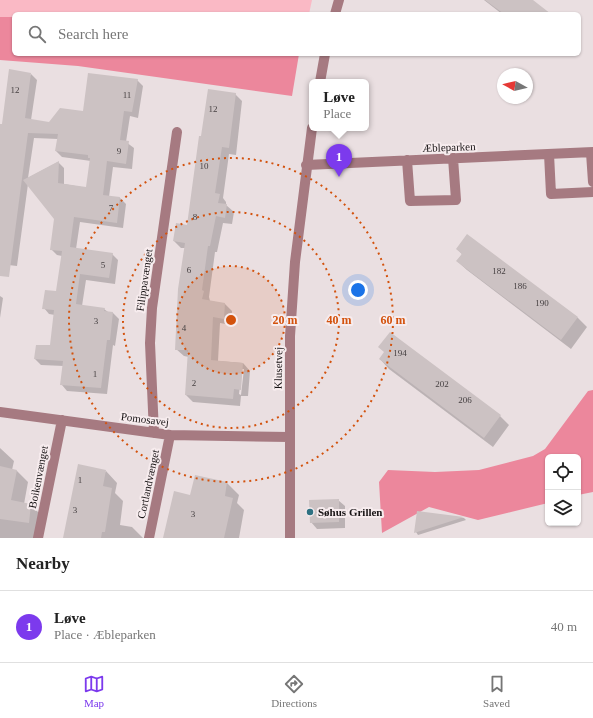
<!DOCTYPE html>
<html lang="en">
<head>
<meta charset="utf-8">
<style>
  :root { --surface:#fff; --page:#f6f6f6; --text:#222; --muted:#767676; --line:#e0e0e0; --accent:#7c3aed }
  body { margin:0; font-family:Georgia,serif; background:var(--page); color:var(--text) }
  .controls { position:absolute; right:12px; bottom:12px; display:grid; overflow:hidden; border-radius:6px; box-shadow:0 1px 3px #0004 }
  .controls button { width:36px; height:36px; display:grid; place-items:center; padding:0; border:0; border-bottom:1px solid var(--line); background:var(--surface); color:var(--text); font:20px sans-serif }
  .compass { position:absolute; left:497px; top:68px; width:36px; height:36px; border-radius:50%; background:var(--surface); box-shadow:0 1px 3px #0004; rotate:278deg }
  .you { position:absolute; left:358px; top:290px; width:14px; height:14px; margin:-10px; border:3px solid #fff; border-radius:50%; background:#1a73e8; box-shadow:0 0 0 6px #1a73e833 }
  .badge { display:grid; place-items:center; width:26px; height:26px; border-radius:50%; background:var(--accent); color:#fff; font-size:13px; font-weight:700 }
  .pin { position:absolute; translate:-50% -33px; filter:drop-shadow(0 1px 2px #0008) }
  .pin::after { content:''; position:absolute; top:21px; width:14px; height:12px; background:inherit; clip-path:polygon(0 0,100% 0,50% 100%) }
  .popup { position:absolute; left:309px; top:79px; width:60px; height:52px; box-sizing:border-box; display:grid; place-content:center; border-radius:6px; background:var(--surface); filter:drop-shadow(0 1px 3px #0005); font-size:13px; white-space:nowrap; color:var(--muted) }
  .popup b { font-size:15px; color:var(--text) }
  .popup::after { content:''; position:absolute; left:50%; top:100%; margin-left:-8px; border:8px solid transparent; border-top-color:var(--surface) }
  .list { margin:0; padding:0; list-style:none }
  h2 { display:flex; justify-content:space-between; align-items:center; height:52px; margin:0; padding:0 16px; font-size:17px }
  h2 small { font-size:13px; font-weight:400; color:var(--muted) }
  .list li { display:grid; grid-template-columns:26px 1fr auto; gap:12px; align-items:center; box-sizing:border-box; height:72px; padding:0 16px; border-top:1px solid var(--line) }
  .list b { display:block; font-size:15px; white-space:nowrap }
  .list p { margin:0; font-size:13px; white-space:nowrap; color:var(--muted) }
  .list em { font-size:13px; font-style:normal; color:var(--muted) }
  .icon { flex:none; width:22px; height:22px; fill:none; stroke:currentColor; stroke-width:2; stroke-linecap:round; stroke-linejoin:round }
  .map { position:relative; flex:none; width:593px; height:538px; overflow:hidden }
  .search { position:absolute; background:var(--surface); box-shadow:0 1px 3px #0004; left:12px; right:12px; top:12px; height:44px; display:flex; align-items:center; gap:10px; box-sizing:border-box; padding:0 14px; border-radius:6px; color:var(--muted); font-size:15px }
  .sheet { height:124px; background:var(--surface) }
  nav { display:flex; justify-content:space-around; align-items:center; box-sizing:border-box; height:56px; border-top:1px solid var(--line); background:var(--surface); font-size:11px; color:var(--muted) }
  nav a { display:grid; justify-items:center; gap:2px }
  nav .on { color:var(--accent) }
  .map>svg:first-child { display:block }
  .green { fill:#fab9c5 }
  .forest { fill:#ec879c }
  .shadow { fill:#0003; fill-rule:evenodd }
  .building { fill:#ccc2c3 }
  .lines { fill:none; stroke-linecap:round; stroke-linejoin:round }
  .minor { stroke:#a67a81; stroke-width:10 }
  .ring { fill:none; stroke:#d3520d; stroke-width:2; stroke-dasharray:2 4 }
  .poi-dot { fill:#2e7182; stroke:#f7ecee; stroke-width:1.5 }
  .labels { text-anchor:middle; stroke-width:4; stroke-linejoin:round; paint-order:stroke }
  .number-label { font-size:9px; fill:#443f40 }
  .street-label { font-size:11px; fill:#171314; stroke:#f7ecee }
  .poi-label { font-size:11px; font-weight:bold; fill:#171314; stroke:#f7ecee; text-anchor:start }
  .centre { fill:#d3520d; stroke:#f7ecee; stroke-width:2 }
  .ring-label { font-size:12px; text-anchor:middle; font-weight:bold; fill:#d3520d; stroke:#f7ecee; stroke-width:4; stroke-linejoin:round; paint-order:stroke }
</style>
</head>
<body>
<div class="map">
<svg width="593" height="538" viewBox="0 0 593 538">
  <rect width="100%" height="100%" fill="#eadfe1"/>
  <!-- green -->
  <path class="green" d="M0 0H312L309 14H14V17H0Z"/>
  <!-- forest -->
  <path class="forest" d="M0 17H14V54H299L292 96 78 66 0 60Z
    M593 390V492L578 495V457H548V503L478 520 429 507 382 533 379 482 388 470 435 472 479 470 533 456 545 449 588 391Z"/>
  <!-- shadow -->
  <path class="shadow" d="M484 0H531L550 14H502Z
    M31 74 37 80 31 120 49 123 84 112 137 80 143 86 138 118 130 116 126 142 134 148 132 169 113 167 109 197 120 198 126 204 123 228 80 222 76 249 112 254 118 260 115 284 86 280 82 306 104 309 108 312 113 313 119 319 115 346 113 345 107 394 67 391 62 385 64 366 41 365 35 359 51 346 55 315 49 314 44 308 57 292 62 256 57 255 51 249 55 219 28 184 17 266 0 264V125H3ZM34 138 58 139 56 151 62 157 91 161 87 188 64 184V168L58 162 28 178Z
    M235 94 242 101 236 155 229 154 223 198 226 202V205L234 212 232 224 223 223 217 252H215L209 297 210 301 225 304 232 311 231 325 220 323 218 361 243 363 250 371 248 396H241L240 406 193 402 186 395 189 357 184 356 176 349 185 248H181L174 241 188 226 202 137ZM242 369H244L241 395 239 394Z
    M467 235 578 318 587 327 571 349 467 270 457 261 462 254 457 249Z
    M0 296 3 298 0 318Z
    M390 333 500 416 509 425 493 447 389 369 380 359 385 353Z
    M0 448 14 461 12 470 17 471 28 482 24 504 31 505 43 517 39 538H0Z
    M106 471 117 483 115 493 123 501 120 525 132 527 143 538H64Z
    M227 483 239 495 237 503 244 510 239 538H165L191 496Z
    M338 500 345 506V528L317 529 311 522Z
    M418 513 464 518 466 520 418 535 416 532Z"/>
  <!-- building -->
  <path class="building" d="M485 0H533L551 14H504Z
    M9 69 31 73 25 118 49 122 60 108 83 111 88 73 138 79 132 112 124 111 120 140 129 141 126 164 107 161 103 195 120 197 117 223 74 217 70 247 113 253 109 278 80 274 76 304 105 308 104 311 113 312 110 340H107L101 388 60 385 63 361 34 359 36 345H50L54 310 42 309 45 290 56 291 62 251 50 250 54 219 23 180 59 161 58 183 86 187 90 158H88V155L55 151 58 134 28 133 9 277 0 276V124H2Z
    M208 89 236 93 229 148 222 147 215 193 220 194 218 203 227 204 225 218 216 216 210 246H208L202 290 204 291 202 299 225 303 224 319 213 317 211 360 243 363 241 390 234 389 233 399 185 395 188 350H175L178 289 185 243 173 241 176 223 187 225 199 136H201Z
    M467 234 578 317 561 340 456 261 462 254 456 249Z
    M390 332 501 415 484 438 379 359 384 352 378 347Z
    M78 464 106 470 103 486 112 488 105 532H102L101 538H63Z
    M0 466 17 470 11 500 31 504 29 523 0 519Z
    M195 475 227 482 225 496 233 498 224 538H163L174 491 190 495Z
    M339 499V522L310 523 309 500Z
    M417 511 464 517 414 533Z"/>
  <g class="lines">
    <!-- minor -->
    <path class="minor" d="M335 14 339 0
      M320 82 325 54
      M591 153 593 182
      M549 154 551 194 593 192
      M407 160 410 201 456 200 453 158
      M306 165 593 152
      M0 412 170 435 289 437
      M154 433 150 343 152 308 177 132
      M38 538 62 420
      M149 538 170 435
      M290 538V336L295 262 312 128"/>
  </g>
  <!-- distance rings -->
  <circle cx="231" cy="320" r="54" fill="#d3520d" fill-opacity=".12"/>
  <g class="ring">
    <circle cx="231" cy="320" r="54"/>
    <circle cx="231" cy="320" r="108"/>
    <circle cx="231" cy="320" r="162"/>
  </g>
  <!-- markers -->
  <circle class="poi-dot" cx="310" cy="512" r="4"/>
  <g class="labels">
    <!-- number labels -->
    <g class="number-label">
      <text x="15" y="93">12</text>
      <text x="127" y="98">11</text>
      <text x="213" y="112">12</text>
      <text x="119" y="154">9</text>
      <text x="204" y="169">10</text>
      <text x="111" y="211">7</text>
      <text x="195" y="220">8</text>
      <text x="103" y="268">5</text>
      <text x="189" y="273">6</text>
      <text x="499" y="274">182</text>
      <text x="520" y="289">186</text>
      <text x="542" y="306">190</text>
      <text x="96" y="324">3</text>
      <text x="184" y="331">4</text>
      <text x="400" y="356">194</text>
      <text x="95" y="377">1</text>
      <text x="194" y="386">2</text>
      <text x="442" y="387">202</text>
      <text x="465" y="403">206</text>
      <text x="80" y="483">1</text>
      <text x="75" y="513">3</text>
      <text x="193" y="517">3</text>
    </g>
    <!-- street labels -->
    <g class="street-label">
      <text transform="translate(449 147) rotate(-2)" y="4">Æbleparken</text>
      <text transform="translate(144 280) rotate(-82)" y="4">Filippavænget</text>
      <text transform="translate(278 368) rotate(-89)" y="4">Klusetvej</text>
      <text transform="translate(145 419) rotate(7)" y="4">Pomosavej</text>
      <text transform="translate(38 477) rotate(-79)" y="4">Boikenvænget</text>
      <text transform="translate(148 484) rotate(-78)" y="4">Cortlandvænget</text>
    </g>
    <!-- poi labels -->
    <g class="poi-label">
      <text x="318" y="516">Søhus Grillen</text>
    </g>
  </g>
  <circle cx="231" cy="320" r="6" class="centre"/>
  <g class="ring-label">
    <text x="285" y="324">20 m</text>
    <text x="339" y="324">40 m</text>
    <text x="393" y="324">60 m</text>
  </g>
</svg>
<div class="controls">
<button><svg class="icon" aria-label="locate" viewBox="0 0 24 24"><circle cx="12" cy="12" r="6"/><path d="M12 2v4M12 18v4M2 12h4M18 12h4"/></svg></button>
<button><svg class="icon" aria-label="layers" viewBox="0 0 24 24"><path d="M12 4l9 5-9 5-9-5zM3 14l9 5 9-5"/></svg></button>
</div>
<svg class="compass" viewBox="-18 -18 36 36"><path d="M0-13l5 13h-10z" fill="#e53935"/><path d="M0 13l5-13h-10z" fill="#767676"/></svg>
<div class="you"></div>
<div class="pin badge" style="left:339px;top:177px">1</div>
<div class="popup"><b>Løve</b>Place</div>
<div class="search"><svg class="icon" aria-label="search" viewBox="0 0 24 24"><circle cx="10" cy="10" r="6"/><path d="M15 15l6 6"/></svg>Search here</div>
</div>
<section class="sheet">
<h2>Nearby<small></small></h2>
<ul class="list">
<li><span class="badge">1</span><div><b>Løve</b><p>Place · Æbleparken</p></div><em>40 m</em></li>
</ul>
</section>
<nav>
<a class="on"><svg class="icon" aria-label="map" viewBox="0 0 24 24"><path d="M3 6l6-2 6 2 6-2v14l-6 2-6-2-6 2zM9 4v14M15 6v14"/></svg>Map</a>
<a><svg class="icon" aria-label="directions" viewBox="0 0 24 24"><path d="M12 3l9 9-9 9-9-9zM9 14v-3h6M13 9l2 2-2 2"/></svg>Directions</a>
<a><svg class="icon" aria-label="saved" viewBox="0 0 24 24"><path d="M7 4h10v16l-5-4-5 4z"/></svg>Saved</a>
</nav>
</body>
</html>
